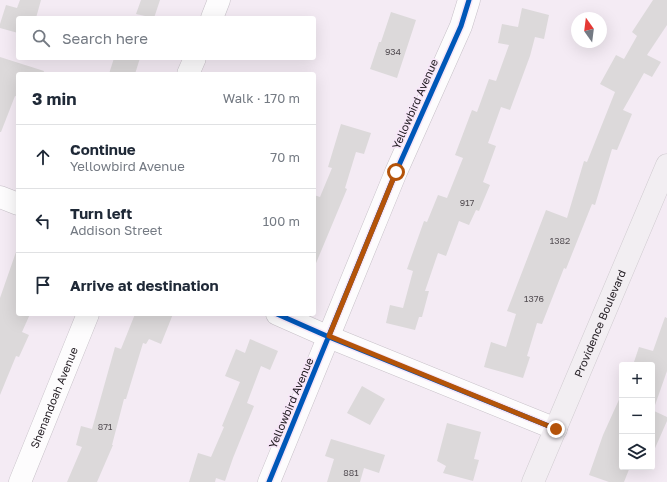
<!DOCTYPE html>
<html lang="en">
<head>
<meta charset="utf-8">
<style>
  :root { --surface:#fff; --page:#f2f2f3; --text:#1f2937; --muted:#747a83; --line:#e0e1e3 }
  body { margin:0; font-family:"Golos Text",sans-serif; background:var(--page); color:var(--text) }
  .controls { position:absolute; right:12px; bottom:12px; display:grid; overflow:hidden; border-radius:4px; box-shadow:0 4px 16px #0002 }
  .controls button { width:36px; height:36px; display:grid; place-items:center; padding:0; border:0; border-bottom:1px solid var(--line); background:var(--surface); color:var(--text); font:20px sans-serif }
  .compass { position:absolute; left:571px; top:12px; width:36px; height:36px; border-radius:50%; background:var(--surface); box-shadow:0 4px 16px #0002; rotate:346deg }
  .stop { position:absolute; width:12px; height:12px; margin:-9px; border:3px solid #b45309; border-radius:50%; background:#fff }
  .stop.end { background:#b45309; border-color:#fff; box-shadow:0 1px 4px #0008 }
  .list { margin:0; padding:0; list-style:none }
  h2 { display:flex; justify-content:space-between; align-items:center; height:52px; margin:0; padding:0 16px; font-size:17px }
  h2 small { font-size:13px; font-weight:400; color:var(--muted) }
  .list li { display:grid; grid-template-columns:26px 1fr auto; gap:12px; align-items:center; box-sizing:border-box; height:64px; padding:0 16px; border-top:1px solid var(--line) }
  .list b { display:block; font-size:15px; white-space:nowrap }
  .list p { margin:0; font-size:13px; white-space:nowrap; color:var(--muted) }
  .list em { font-size:13px; font-style:normal; color:var(--muted) }
  .icon { flex:none; width:22px; height:22px; fill:none; stroke:currentColor; stroke-width:2; stroke-linecap:round; stroke-linejoin:round }
  .map { position:relative; flex:none; width:667px; height:482px; overflow:hidden }
  .search { position:absolute; background:var(--surface); box-shadow:0 4px 16px #0002; left:16px; top:16px; width:300px; height:44px; display:flex; align-items:center; gap:10px; box-sizing:border-box; padding:0 14px; border-radius:4px; color:var(--muted); font-size:15px }
  .panel { position:absolute; background:var(--surface); box-shadow:0 4px 16px #0002; left:16px; top:72px; width:300px; height:244px; border-radius:4px }
  .map>svg:first-child { display:block }
  .building { fill:#dcd9da }
  .lines { fill:none; stroke-linecap:round; stroke-linejoin:round }
  .minor-casing { stroke:#c7c1c8; stroke-width:23 }
  .major-casing { stroke:#d0cbd0; stroke-width:23 }
  .minor { stroke:#fdfcfd; stroke-width:22 }
  .major { stroke:#f2eef2; stroke-width:22 }
  .cycleway-casing { stroke:#f7e7f8; stroke-width:8 }
  .cycleway { stroke:#0057b8; stroke-width:5 }
  .route { stroke:#b45309; stroke-width:5 }
  .labels { text-anchor:middle; stroke-width:3.5; stroke-linejoin:round; paint-order:stroke }
  .number-label { font-size:9px; fill:#544e53 }
  .street-label { font-size:11px; fill:#262026; stroke:#f7e7f8 }
</style>
</head>
<body>
<div class="map">
<svg width="667" height="482" viewBox="0 0 667 482">
  <rect width="100%" height="100%" fill="#f4ebf4"/>
  <!-- building -->
  <path class="building" d="M20 0H41L36 18H18V33L0 28V24L6 5 17 8Z
    M141 0H160L154 18 136 14Z
    M653 0H667V25L647 55 661 62 652 77 644 73 623 110 632 114 617 150 612 149 595 205 592 204 566 269 564 268 542 324 537 323 527 356 530 357 523 378 484 367 491 342 506 347 516 314 507 311 546 210 567 218 584 161 587 162 615 92 600 84 616 55 624 59 637 36 632 32Z
    M522 8 549 15 544 39 535 37 530 56 510 110 501 107 488 143 496 146 483 182 490 185 479 211 476 210 469 225 459 221 446 256 438 253 425 291H429L422 317H419L415 330 386 323 390 305 403 308 413 271 407 269 424 221 427 222 438 195 447 198 463 158 455 155 472 110 477 112 489 79 496 81 509 45 498 43 502 24 518 27Z
    M391 12 416 20 397 78 370 69 379 42H381Z
    M0 57 44 71 43 74H18V97L15 96 1 132H0Z
    M114 58H140L135 74H109Z
    M341 124 371 133 364 154 356 152 345 188 347 189 314 268V195L320 197 332 168 328 167Z
    M16 252H18V314H30L22 332 29 335 19 357 16 356 0 395V298Z
    M135 314H173L161 344 149 339 146 344 143 343 126 399H124L112 445H113L97 482H67L82 447 76 445 81 426 92 429 115 347 121 349Z
    M665 317 667 318V371L654 408H652V365H633L639 347 653 351Z
    M250 339 278 351 270 370 261 366 247 403 254 406 233 458 225 481 216 478 215 482H189L198 453 211 457 224 427 222 426 240 382 225 376 236 349 245 353Z
    M362 386 385 399 370 425 347 413Z
    M622 393V467H630L624 482H609L589 475 603 435Z
    M652 410 667 417V421L652 455Z
    M447 423 481 432 474 459 479 460 473 481 443 473 446 466 437 461Z
    M331 439 385 455 379 473 364 468 360 482H327L334 459 325 456Z"/>
  <g class="lines">
    <defs>
      <g id="minor">
        <path d="M212 18 219 0"/>
        <path d="M188 74 195 58"/>
        <path d="M0 197 18 204"/>
        <path d="M277 314 329 337 556 429"/>
        <path id="s1" d="M20 482 88 314"/>
        <path d="M269 482 396 172 461 26 469 0"/>
      </g>
      <g id="major">
        <path id="s2" d="M533 482 667 165"/>
      </g>
    </defs>
    <!-- minor casing -->
    <use href="#minor" class="minor-casing"/>
    <!-- major casing -->
    <use href="#major" class="major-casing"/>
    <!-- minor -->
    <use href="#minor" class="minor"/>
    <!-- major -->
    <use href="#major" class="major"/>
    <defs>
      <path id="cycleway" d="M277 314 329 337 556 429
        M269 482 396 172 461 26 469 0"/>
    </defs>
    <!-- cycleway casing -->
    <use href="#cycleway" class="cycleway-casing"/>
    <!-- cycleway -->
    <use href="#cycleway" class="cycleway"/>
  </g>
  <g class="lines">
    <!-- route -->
    <path class="route" d="M396 172 329 336 556 429"/>
  </g>
  <g class="labels">
    <!-- number labels -->
    <g class="number-label">
      <text x="393" y="55">934</text>
      <text x="467" y="206">917</text>
      <text x="560" y="244">1382</text>
      <text x="534" y="302">1376</text>
      <text x="105" y="430">871</text>
      <text x="351" y="476">881</text>
    </g>
    <!-- street labels -->
    <g class="street-label">
      <text transform="translate(415 104) rotate(-66)" y="4">Yellowbird Avenue</text>
      <text dy="4" stroke="none"><textPath href="#s2" startOffset="172">Providence Boulevard</textPath></text>
      <text dy="4" stroke="none"><textPath href="#s1" startOffset="91">Shenandoah Avenue</textPath></text>
      <text transform="translate(291 403) rotate(-67)" y="4">Yellowbird Avenue</text>
    </g>
  </g>
</svg>
<div class="controls">
<button>+</button>
<button>−</button>
<button><svg class="icon" aria-label="layers" viewBox="0 0 24 24"><path d="M12 4l9 5-9 5-9-5zM3 14l9 5 9-5"/></svg></button>
</div>
<svg class="compass" viewBox="-18 -18 36 36"><path d="M0-13l5 13h-10z" fill="#e53935"/><path d="M0 13l5-13h-10z" fill="#747a83"/></svg>
<div class="stop" style="left:396px;top:172px"></div>
<div class="stop end" style="left:556px;top:429px"></div>
<div class="search"><svg class="icon" aria-label="search" viewBox="0 0 24 24"><circle cx="10" cy="10" r="6"/><path d="M15 15l6 6"/></svg>Search here</div>
<section class="panel">
<h2>3 min<small>Walk · 170 m</small></h2>
<ul class="list">
<li><svg class="icon" aria-label="ahead" viewBox="0 0 24 24"><path d="M12 20V5M6 11l6-6 6 6"/></svg><div><b>Continue</b><p>Yellowbird Avenue</p></div><em>70 m</em></li>
<li><svg class="icon" aria-label="left" viewBox="0 0 24 24"><path d="M17 20v-9H6M10 6l-5 5 5 5"/></svg><div><b>Turn left</b><p>Addison Street</p></div><em>100 m</em></li>
<li><svg class="icon" aria-label="arrive" viewBox="0 0 24 24"><path d="M6 21V4h12l-3 4 3 4H6"/></svg><div><b>Arrive at destination</b></div></li>
</ul>
</section>
</div>
</body>
</html>
